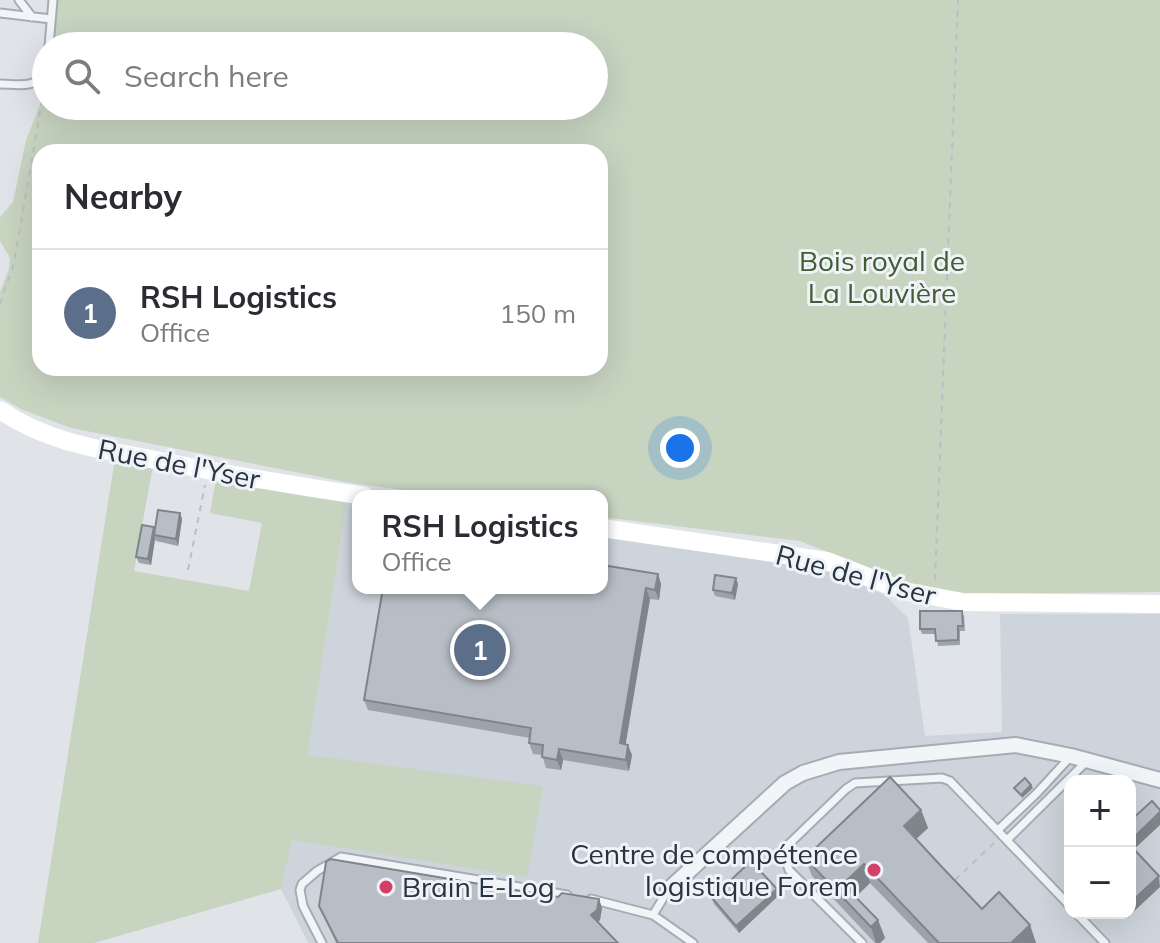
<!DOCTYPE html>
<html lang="en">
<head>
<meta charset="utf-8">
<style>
  :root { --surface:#fff; --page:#f2f2f3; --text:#2b2b33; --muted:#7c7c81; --line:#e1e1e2; --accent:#2563eb }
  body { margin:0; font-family:Mulish,sans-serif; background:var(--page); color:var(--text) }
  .controls { position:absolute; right:24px; bottom:24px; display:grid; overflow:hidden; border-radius:16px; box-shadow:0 8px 32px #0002 }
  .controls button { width:72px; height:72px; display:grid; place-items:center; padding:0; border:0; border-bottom:2px solid var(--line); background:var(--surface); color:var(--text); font:40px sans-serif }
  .you { position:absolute; left:680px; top:448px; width:28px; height:28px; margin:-20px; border:6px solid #fff; border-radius:50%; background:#1a73e8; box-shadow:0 0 0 12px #1a73e833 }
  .badge { display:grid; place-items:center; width:52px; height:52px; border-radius:50%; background:var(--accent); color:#fff; font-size:26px; font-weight:700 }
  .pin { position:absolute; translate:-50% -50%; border:4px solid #fff; box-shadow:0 2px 8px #0006 }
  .popup { position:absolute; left:352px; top:490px; width:256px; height:104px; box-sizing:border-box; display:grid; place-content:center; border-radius:16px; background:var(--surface); filter:drop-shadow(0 2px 6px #0005); font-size:26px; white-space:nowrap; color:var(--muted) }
  .popup b { font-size:30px; color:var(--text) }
  .popup::after { content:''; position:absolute; left:50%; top:100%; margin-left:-16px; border:16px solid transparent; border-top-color:var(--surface) }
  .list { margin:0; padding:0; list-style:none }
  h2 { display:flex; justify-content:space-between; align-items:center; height:104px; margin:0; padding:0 32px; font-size:34px }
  h2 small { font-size:26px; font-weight:400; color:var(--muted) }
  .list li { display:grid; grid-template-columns:52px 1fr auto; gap:24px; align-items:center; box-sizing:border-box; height:128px; padding:0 32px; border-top:2px solid var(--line) }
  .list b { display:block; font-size:30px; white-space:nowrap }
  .list p { margin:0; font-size:26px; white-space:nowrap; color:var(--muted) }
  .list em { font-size:26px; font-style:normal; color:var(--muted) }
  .icon { flex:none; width:44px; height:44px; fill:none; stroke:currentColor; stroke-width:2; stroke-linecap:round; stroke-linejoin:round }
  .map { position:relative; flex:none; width:1160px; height:943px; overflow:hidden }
  .search { position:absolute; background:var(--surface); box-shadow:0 8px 32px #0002; left:32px; top:32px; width:576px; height:88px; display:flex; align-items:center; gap:20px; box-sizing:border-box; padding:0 28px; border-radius:44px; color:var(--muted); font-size:30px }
  .panel { position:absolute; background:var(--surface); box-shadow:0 8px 32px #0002; left:32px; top:144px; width:576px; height:232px; border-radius:24px }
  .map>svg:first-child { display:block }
  .built { fill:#cdd4db; fill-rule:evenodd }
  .green { fill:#c7d4c0; fill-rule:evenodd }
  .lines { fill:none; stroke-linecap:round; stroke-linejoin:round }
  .lane-casing { stroke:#a5acb3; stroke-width:11 }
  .street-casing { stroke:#a5acb3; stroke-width:18 }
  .path { stroke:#b9bfc4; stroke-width:2; stroke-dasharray:6 6; stroke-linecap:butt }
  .lane { stroke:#f2f5f7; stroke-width:7 }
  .street { stroke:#f2f5f7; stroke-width:14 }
  .secondary { stroke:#fff; stroke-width:18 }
  .wall { fill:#9da3aa }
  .shaded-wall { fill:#80858b }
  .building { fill:#b7bec6; stroke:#80858b; stroke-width:2 }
  .poi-dot { fill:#d34067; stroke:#eff3f7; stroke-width:3 }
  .labels { text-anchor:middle; stroke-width:6; stroke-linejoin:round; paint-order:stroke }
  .park-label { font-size:28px; fill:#415d34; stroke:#eff3f7 }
  .street-label { font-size:28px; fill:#283441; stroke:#eff3f7 }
  .poi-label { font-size:28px; fill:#283441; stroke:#eff3f7; text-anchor:end }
</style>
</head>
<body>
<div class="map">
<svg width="1160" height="943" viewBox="0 0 1160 943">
  <rect width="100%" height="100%" fill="#e0e4e9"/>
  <!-- built -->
  <path class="built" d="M347 499 358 500V588H602V537L824 569 885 595 908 618 925 736 1002 732 1000 614H1160V943H308L281 889 308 755ZM1070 781H1130V913H1070Z"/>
  <!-- green -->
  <path class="green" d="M54 0H1160V592L965 594 905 583 800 541 602 517V496H448L351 483 71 428 21 409 0 397V292L9 269 10 258 0 241V217L13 202 26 140 46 90V106H594V46H49ZM40 152H600V368H40Z
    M116 452 154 460 134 571 249 591 262 523 210 513 217 473 347 499 308 755 543 786 527 877 292 840 281 889 94 943H38Z"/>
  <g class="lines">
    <defs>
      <path id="lane" d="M19 0 32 17
        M0 13 51 19
        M49 46 53 0
        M0 84C17 84 35 89 46 73
        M998 830 1037 793 1071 756
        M1007 840 1088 760
        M591 899 653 915 693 943
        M1076 913 1105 943
        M653 915 668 890
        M322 943 303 906 300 890 302 884 317 871 341 857 567 895
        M862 943 789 870 785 857 789 844 846 789 855 783 942 778 950 781 1070 906"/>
      <path id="street" d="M668 890 785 783 803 773 839 762 1016 745 1071 756 1160 780"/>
    </defs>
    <!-- lane casing -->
    <use href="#lane" class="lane-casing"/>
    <!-- street casing -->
    <use href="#street" class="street-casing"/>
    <!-- path -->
    <path class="path" d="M0 304 14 263 44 89
      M188 570 205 485
      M935 580 958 0
      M955 880 995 842"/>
    <!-- lane -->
    <use href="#lane" class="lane"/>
    <!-- street -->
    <use href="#street" class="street"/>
    <!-- secondary -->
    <path class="secondary" d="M0 410C48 443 99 449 155 460 225 474 295 486 365 496
      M602 528 827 561 904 591 963 602 1160 604"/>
  </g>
  <!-- wall -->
  <path class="wall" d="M180 513 182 519 178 546 156 541 155 539 151 565 139 563 136 557 155 529Z
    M658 574 661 584 659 600 650 599 625 744 632 755 629 771 563 760 561 770 546 768 542 755 533 754 529 743 530 738 368 710 364 700Z
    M738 584 735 600 715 596 713 590Z
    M964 615 965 631H960V645L938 646 936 634H922L920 629Z
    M921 810 928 828 916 839 982 909 1030 925 1036 943H928L870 883 856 897 878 920 885 938 880 943H875L812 876 805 858Z
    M779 895 739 933 714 904 712 898Z
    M558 897 599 899 602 908 600 920 598 922 618 943H336L319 906Z"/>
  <!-- shaded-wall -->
  <path class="shaded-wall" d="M180 513 182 519 178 546 176 539Z
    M154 527 156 534 154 535 155 539 151 565 148 559Z
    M658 574 661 584 659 600 655 590Z
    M736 578 738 584 735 600 732 593Z
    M646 588 650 599 624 754 620 743Z
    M628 745 632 755 629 771 626 760Z
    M559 749 563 760 561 770 557 760Z
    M1031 785 1033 788 1022 798 1021 795Z
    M921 810 928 828 911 844 904 826Z
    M1160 812V825L1131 852 1130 841Z
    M864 864 870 883 850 902 843 884Z
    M1159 876 1160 887 1128 917 1127 913H1130V903Z
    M777 889 779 895 739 933 736 926Z
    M599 899 602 908 600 920 595 925 591 915Z
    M878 920 885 938 880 943H876L871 927Z
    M1030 925 1036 943H1011Z"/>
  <!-- building -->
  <path class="building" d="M158 510 180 513 176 539 154 535Z
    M142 525 154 527 148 559 136 557Z
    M602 565 658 574 655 590 646 588 620 743 628 745 626 760 559 749 557 760 542 757 543 745 529 743 531 728 364 700 383 588H602Z
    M715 575 736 578 732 593 713 590Z
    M920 611H962L963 626H958V640L936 641 935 629H920Z
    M890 777 921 810 904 826 941 866 982 909 999 892 1030 925 1011 943H939L864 864 843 884 878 920 871 927 805 858Z
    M1025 778 1031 785 1021 795 1014 788Z
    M1152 801 1160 810V812L1130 841V821Z
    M1130 845 1159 876 1130 903Z
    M330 859 558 897 562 893 599 899 597 910 591 915 618 943H338L319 906 326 862Z
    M751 861 777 889 736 926 712 898Z"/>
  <!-- markers -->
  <g class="poi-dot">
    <circle cx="874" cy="870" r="8"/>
    <circle cx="386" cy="887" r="8"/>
  </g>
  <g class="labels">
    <!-- park labels -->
    <g class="park-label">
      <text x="882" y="271">Bois royal de<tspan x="882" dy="32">La Louvière</tspan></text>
    </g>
    <!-- street labels -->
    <g class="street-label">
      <text transform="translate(179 464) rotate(11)" y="10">Rue de l'Yser</text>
      <text transform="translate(856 575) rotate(15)" y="10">Rue de l'Yser</text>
    </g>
    <!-- poi labels -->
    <g class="poi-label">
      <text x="858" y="864">Centre de compétence<tspan x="858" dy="32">logistique Forem</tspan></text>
      <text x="402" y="897" text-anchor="start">Brain E-Log</text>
    </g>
  </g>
</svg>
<div class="controls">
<button>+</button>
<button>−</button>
</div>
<div class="you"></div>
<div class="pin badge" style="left:480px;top:650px;background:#5c6f8a">1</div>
<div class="popup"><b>RSH Logistics</b>Office</div>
<div class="search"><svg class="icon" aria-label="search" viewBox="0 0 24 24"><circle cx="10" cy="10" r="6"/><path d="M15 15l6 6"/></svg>Search here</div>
<section class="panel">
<h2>Nearby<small></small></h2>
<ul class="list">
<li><span class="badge" style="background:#5c6f8a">1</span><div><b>RSH Logistics</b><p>Office</p></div><em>150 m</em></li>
</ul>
</section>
</div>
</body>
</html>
